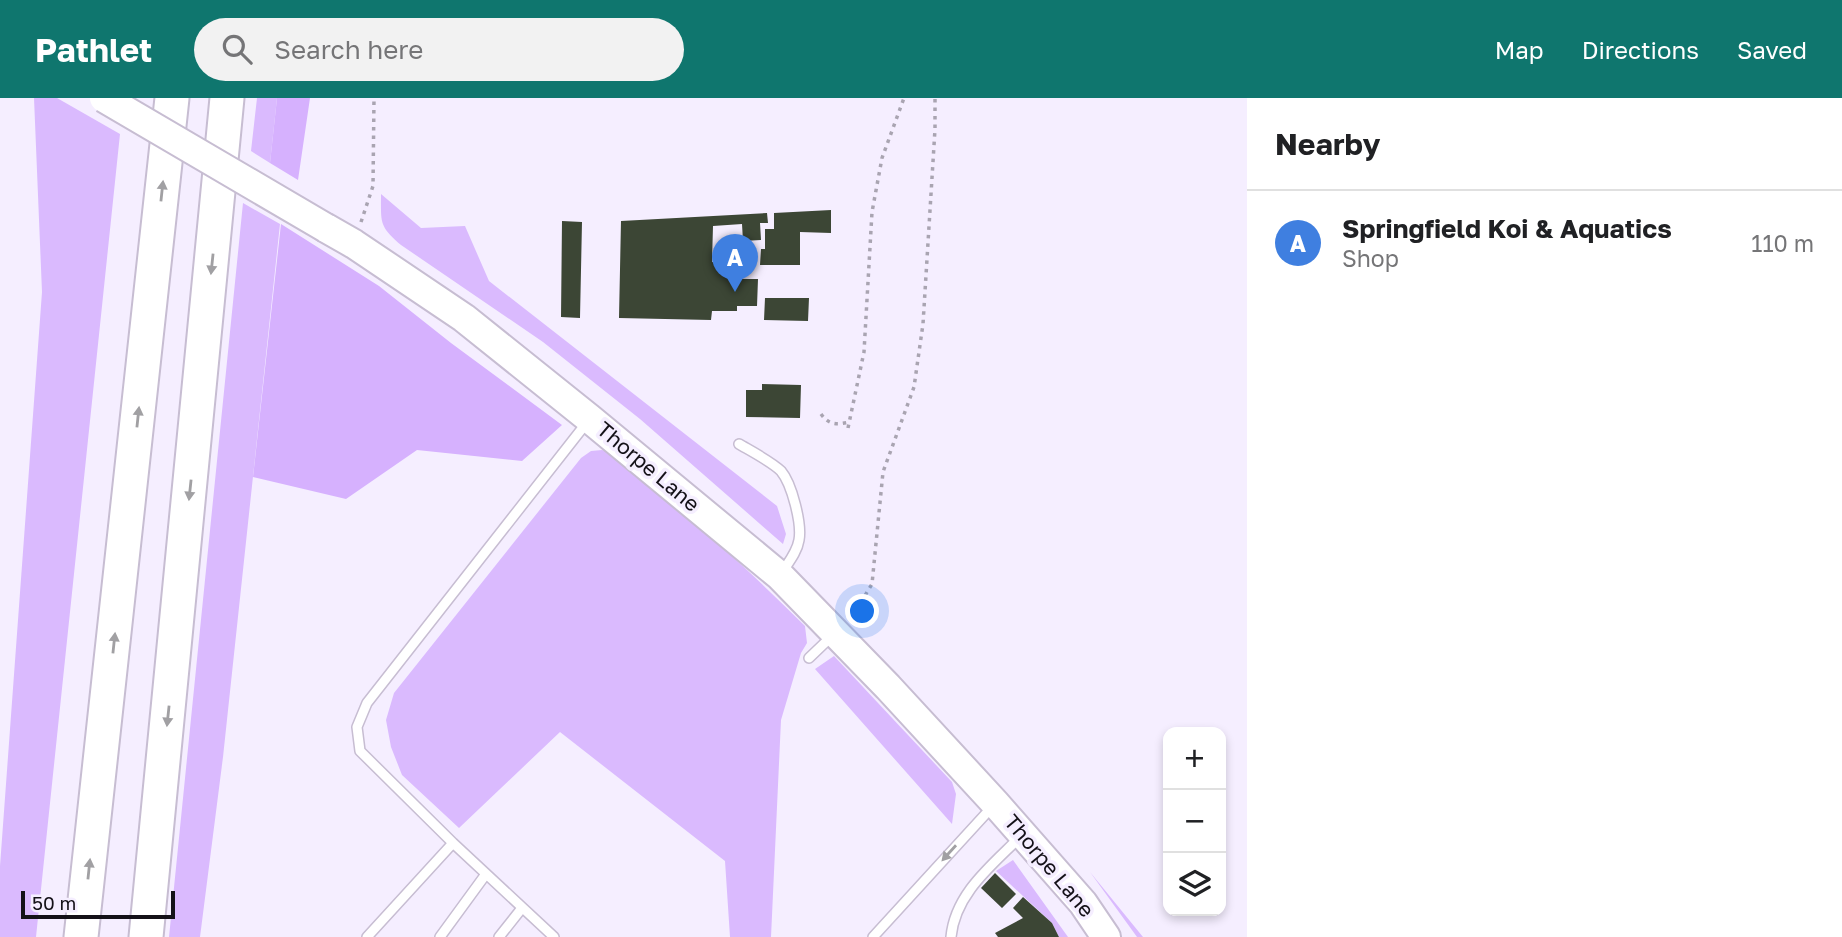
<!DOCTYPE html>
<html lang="en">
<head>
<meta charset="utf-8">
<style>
  :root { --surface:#fff; --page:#f2f2f2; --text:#202124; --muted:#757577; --line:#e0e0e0; --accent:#0f766e }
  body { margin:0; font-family:"Golos Text",sans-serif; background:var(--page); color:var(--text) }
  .controls { position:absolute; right:21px; bottom:21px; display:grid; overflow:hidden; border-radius:14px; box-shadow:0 4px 10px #0003 }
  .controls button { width:63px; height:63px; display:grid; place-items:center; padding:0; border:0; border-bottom:2px solid var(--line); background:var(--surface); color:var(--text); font:35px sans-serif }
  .scale { position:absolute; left:21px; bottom:18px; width:154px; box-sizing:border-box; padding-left:7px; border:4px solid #141118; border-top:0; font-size:19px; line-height:24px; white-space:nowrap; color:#141118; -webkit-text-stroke:5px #f5eeff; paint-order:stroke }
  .you { position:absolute; left:863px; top:514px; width:24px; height:24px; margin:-18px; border:5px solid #fff; border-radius:50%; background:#1a73e8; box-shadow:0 0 0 10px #1a73e833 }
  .badge { display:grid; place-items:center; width:46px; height:46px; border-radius:50%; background:var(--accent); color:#fff; font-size:23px; font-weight:700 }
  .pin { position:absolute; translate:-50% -58px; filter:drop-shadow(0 2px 4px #0008) }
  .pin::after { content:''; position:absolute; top:37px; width:24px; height:21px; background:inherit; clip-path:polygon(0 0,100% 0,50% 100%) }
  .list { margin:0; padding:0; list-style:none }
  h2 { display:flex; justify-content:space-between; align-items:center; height:91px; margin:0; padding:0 28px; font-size:30px }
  h2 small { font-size:23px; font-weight:400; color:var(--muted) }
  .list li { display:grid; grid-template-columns:46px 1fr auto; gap:21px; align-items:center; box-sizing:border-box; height:105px; padding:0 28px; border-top:2px solid var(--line) }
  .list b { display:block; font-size:26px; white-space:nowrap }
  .list p { margin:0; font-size:23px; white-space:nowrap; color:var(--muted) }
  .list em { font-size:23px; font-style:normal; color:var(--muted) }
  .icon { flex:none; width:38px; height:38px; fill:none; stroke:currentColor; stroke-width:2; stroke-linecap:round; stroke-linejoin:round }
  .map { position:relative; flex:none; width:1247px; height:839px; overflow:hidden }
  header { display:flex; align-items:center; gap:42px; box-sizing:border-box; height:98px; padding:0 35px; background:var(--accent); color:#fff }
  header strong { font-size:33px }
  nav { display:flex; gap:38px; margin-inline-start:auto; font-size:24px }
  .search { width:490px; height:63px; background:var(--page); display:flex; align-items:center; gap:18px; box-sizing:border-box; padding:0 24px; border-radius:38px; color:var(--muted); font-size:26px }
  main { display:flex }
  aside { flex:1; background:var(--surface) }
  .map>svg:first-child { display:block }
  .green { fill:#dabafe }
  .forest { fill:#d6b1fe }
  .building { fill:#3c4635 }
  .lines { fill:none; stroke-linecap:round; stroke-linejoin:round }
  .lane-casing { stroke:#c7bdd2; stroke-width:12 }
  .primary-casing { stroke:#c7bdd2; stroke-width:32 }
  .highway-casing { stroke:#c7bdd2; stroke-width:37 }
  .path { stroke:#a9a4b1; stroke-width:3.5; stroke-dasharray:3.5 5; stroke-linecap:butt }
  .lane { stroke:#fff; stroke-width:9 }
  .primary { stroke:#fff; stroke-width:28 }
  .highway { stroke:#fff; stroke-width:33 }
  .primary-bridge-casing { stroke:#c7bdd2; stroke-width:32; stroke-linecap:butt }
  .primary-bridge { stroke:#fff; stroke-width:28 }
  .oneway { fill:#a1a0a3 }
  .labels { text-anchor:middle; stroke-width:7; stroke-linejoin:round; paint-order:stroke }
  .street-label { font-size:21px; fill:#141118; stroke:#f5eeff }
</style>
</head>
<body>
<header>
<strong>Pathlet</strong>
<div class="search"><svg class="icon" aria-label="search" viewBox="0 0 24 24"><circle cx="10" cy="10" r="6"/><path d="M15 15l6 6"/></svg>Search here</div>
<nav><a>Map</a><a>Directions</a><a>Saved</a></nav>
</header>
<main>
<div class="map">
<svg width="1247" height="839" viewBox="0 0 1247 839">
  <rect width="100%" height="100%" fill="#f5eeff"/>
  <!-- green -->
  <path class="green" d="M34 0H57L120 36 36 839H0V768L42 194Z
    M257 0H277L270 65 251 53Z
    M381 96 421 130 465 128 489 183 777 408 786 436 783 446 640 321 543 244 401 147C379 128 381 125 381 96Z
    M243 105 280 126 223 659 200 839H169Z
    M602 352C627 357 648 383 667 400 714 441 760 483 805 528L807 545 801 555 781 622 771 839H730L725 763 560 634 459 730 402 677 391 649 386 622 394 595 581 360 591 353Z
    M834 558 952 684 956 696 952 726 815 571Z
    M1013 762 1068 839H1059L1052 825 996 773Z
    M1090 774 1143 839H1137Z"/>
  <!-- forest -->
  <path class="forest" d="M277 0H310L298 82 270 65Z
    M281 126 379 188 451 245 562 327 522 363 417 352 346 401 253 379Z"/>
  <!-- building -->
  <path class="building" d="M831 112V135L800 134V167H760L761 151H765V131H774V115Z
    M767 115 768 125H760L761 142 743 143 742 126 713 128 712 164 737 165V181H758L757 208H737V213H712L711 222 619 220 621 123Z
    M562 123 582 124 580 220 561 219Z
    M765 200H809L808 223 764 222Z
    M762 286 801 287 800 320 746 319V292H762Z
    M995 775 1016 796 1002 810 981 790Z
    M1023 799 1052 825 1059 839H998L995 835 1023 820 1013 810Z"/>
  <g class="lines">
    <defs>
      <path id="lane" d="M739 346C751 353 772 364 781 373 792 386 802 426 799 442 797 455 787 466 781 476
        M809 560 832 538
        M367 839 453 745
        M440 839 486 776
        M499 839 522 810
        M554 839 453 745 360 653 357 629 367 605 588 323
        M873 839 992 709
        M951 839C955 796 991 768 1019 740"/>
      <path id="primary" d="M326 130 354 146 464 220 590 321 780 478 888 589 995 705 1083 805 1106 839"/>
      <path id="highway" d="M81 839 172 0
        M146 839 227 0"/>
    </defs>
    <!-- lane casing -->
    <use href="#lane" class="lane-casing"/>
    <!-- primary casing -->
    <use href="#primary" class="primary-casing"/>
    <!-- highway casing -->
    <use href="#highway" class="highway-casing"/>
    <!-- path -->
    <path class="path" d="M361 124 373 88 374 0
      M821 316C829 327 836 327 850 324
      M848 330 864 254 872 114 882 60 904 0
      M852 519 872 486 883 374 914 289 923 226 935 31V0"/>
    <!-- lane -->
    <use href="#lane" class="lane"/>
    <!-- primary -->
    <use href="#primary" class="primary"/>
    <!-- highway -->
    <use href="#highway" class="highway"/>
    <defs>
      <path id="primary-bridge" d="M104 0 326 130"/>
    </defs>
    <!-- primary-bridge casing -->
    <use href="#primary-bridge" class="primary-bridge-casing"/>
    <!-- primary-bridge -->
    <use href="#primary-bridge" class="primary-bridge"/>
  </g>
  <!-- one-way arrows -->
  <defs><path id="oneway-solid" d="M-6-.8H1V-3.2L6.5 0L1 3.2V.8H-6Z" transform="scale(1.75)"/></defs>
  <g class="oneway">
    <use href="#oneway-solid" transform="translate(162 93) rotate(-84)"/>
    <use href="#oneway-solid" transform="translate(212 166) rotate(96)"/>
    <use href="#oneway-solid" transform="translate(138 319) rotate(-84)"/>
    <use href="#oneway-solid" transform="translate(190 392) rotate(96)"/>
    <use href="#oneway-solid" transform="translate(114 545) rotate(-84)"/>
    <use href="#oneway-solid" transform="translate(168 618) rotate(96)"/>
    <use href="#oneway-solid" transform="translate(949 755) rotate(132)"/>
    <use href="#oneway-solid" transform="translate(89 771) rotate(-84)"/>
  </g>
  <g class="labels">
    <!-- street labels -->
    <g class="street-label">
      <text transform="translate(648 369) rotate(40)" y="7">Thorpe Lane</text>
      <text transform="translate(1049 768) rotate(50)" y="7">Thorpe Lane</text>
    </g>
  </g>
</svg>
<div class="controls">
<button>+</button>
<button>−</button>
<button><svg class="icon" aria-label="layers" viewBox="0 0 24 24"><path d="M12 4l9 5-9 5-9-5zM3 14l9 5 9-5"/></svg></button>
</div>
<div class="scale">50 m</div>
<div class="you"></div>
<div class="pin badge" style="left:735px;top:194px;background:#3f7fe0">A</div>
</div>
<aside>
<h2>Nearby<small></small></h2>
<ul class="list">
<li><span class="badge" style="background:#3f7fe0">A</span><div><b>Springfield Koi &amp; Aquatics</b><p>Shop</p></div><em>110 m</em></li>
</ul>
</aside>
</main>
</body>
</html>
